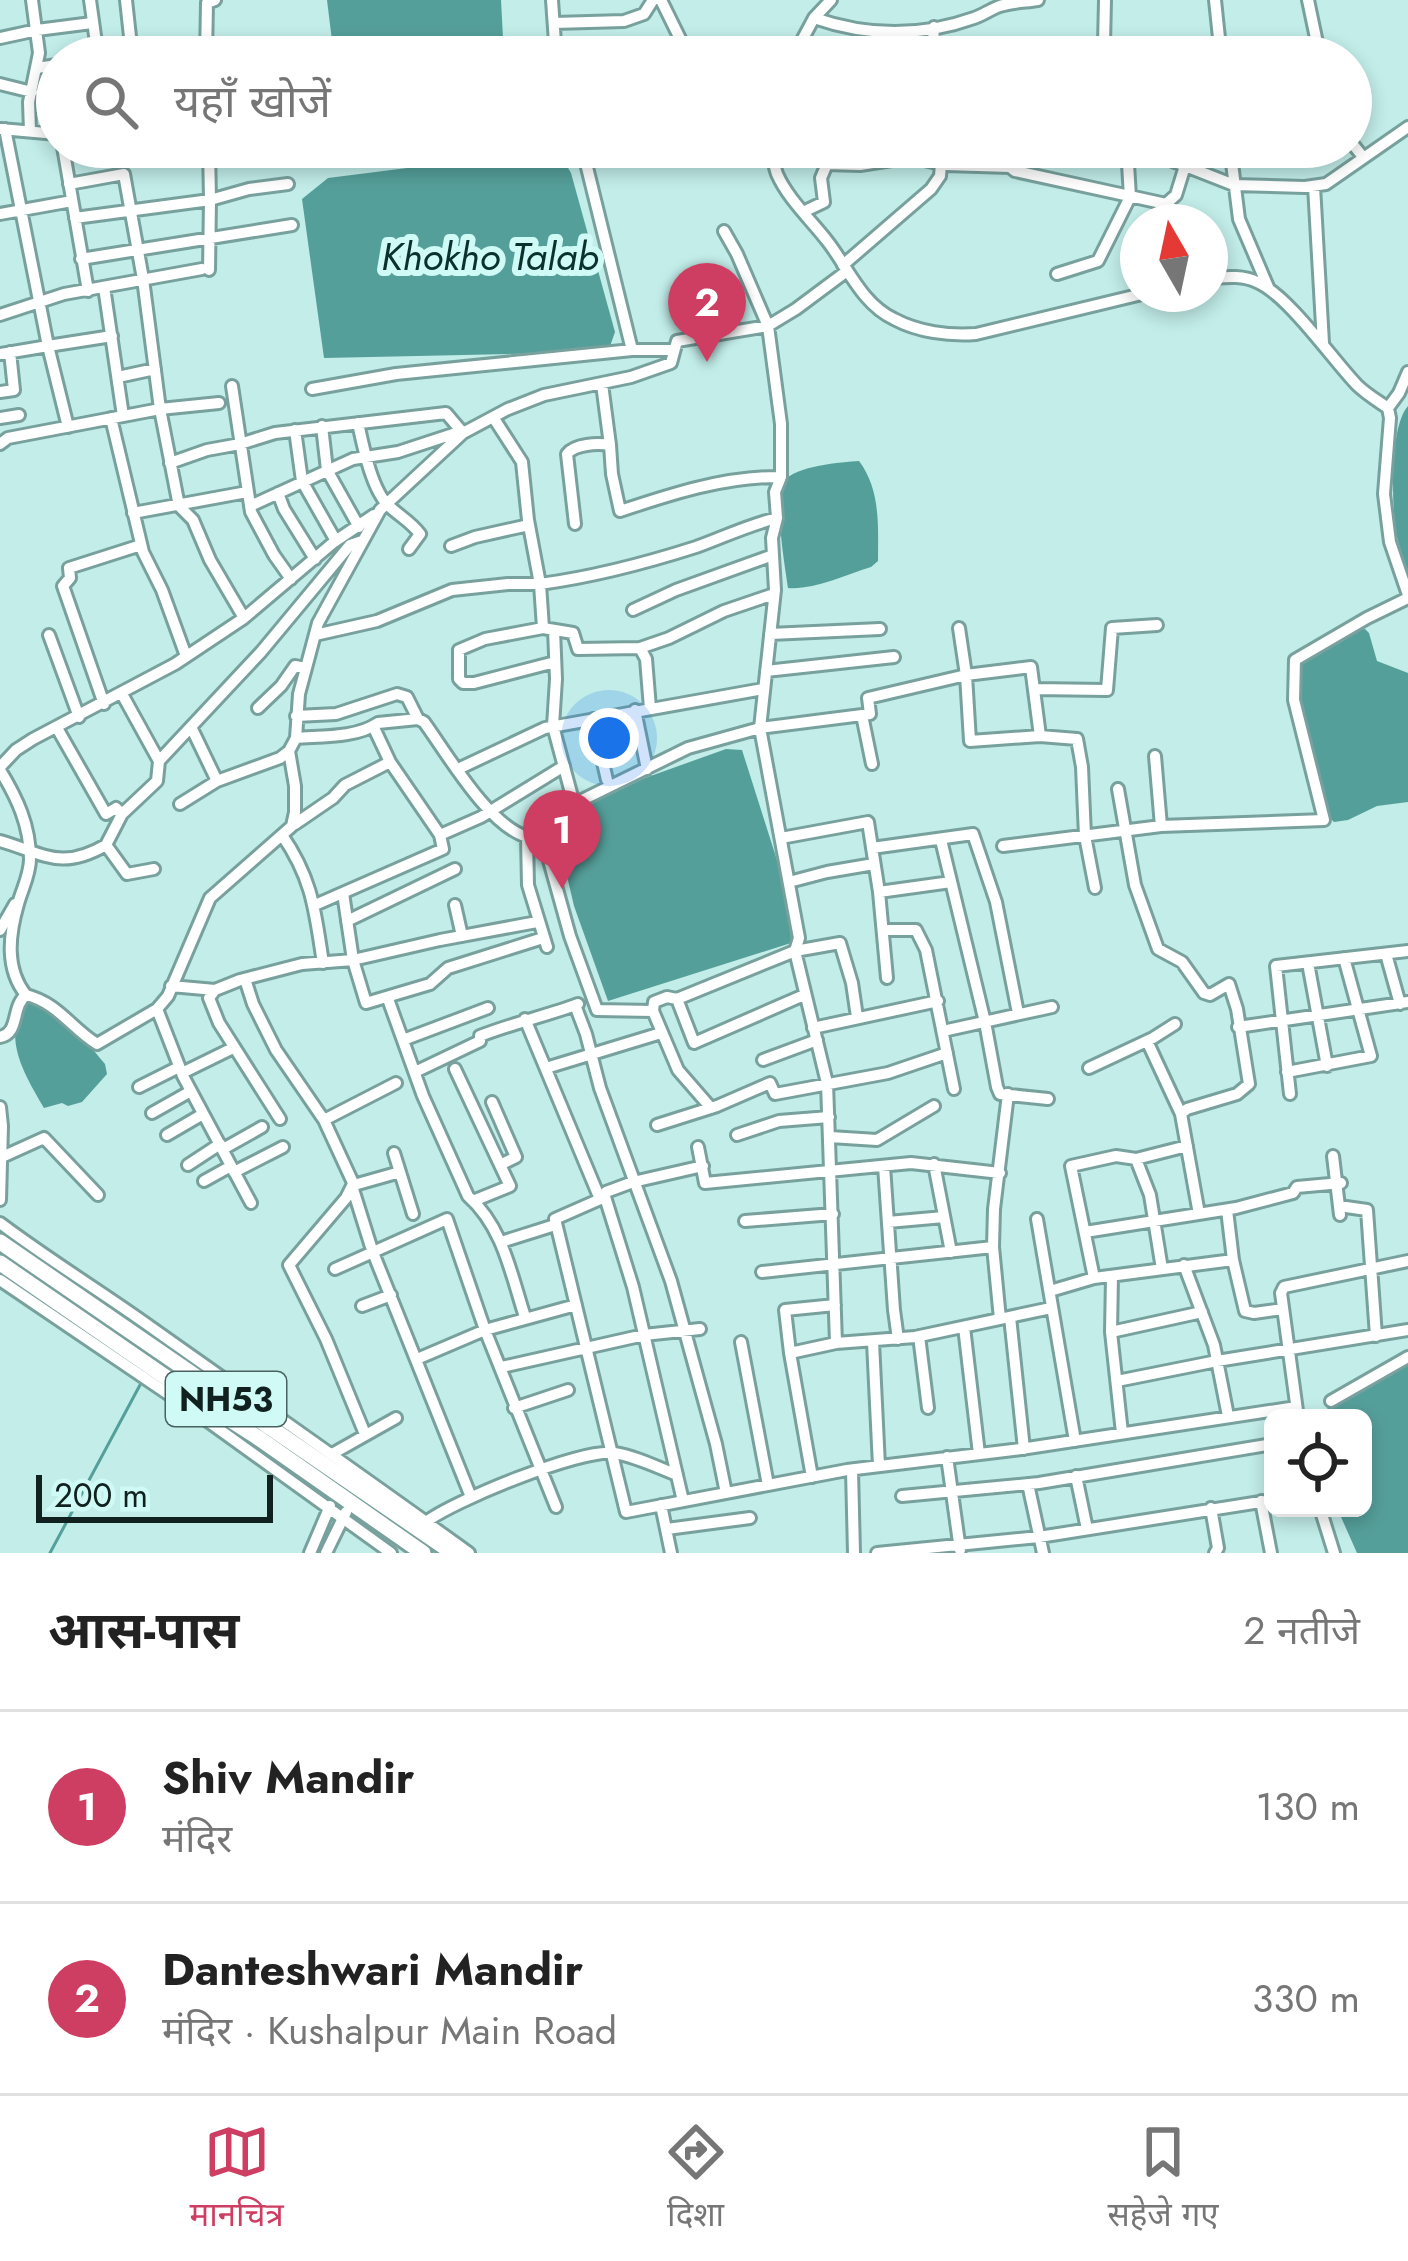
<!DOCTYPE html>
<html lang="hi">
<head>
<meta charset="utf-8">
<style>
  :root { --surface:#fff; --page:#f6f6f6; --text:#222; --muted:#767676; --line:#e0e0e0; --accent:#cd3e62 }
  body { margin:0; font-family:Jost,"Noto Sans Devanagari",sans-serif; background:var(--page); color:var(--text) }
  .controls { position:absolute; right:36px; bottom:36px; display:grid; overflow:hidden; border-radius:18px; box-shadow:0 6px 18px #0003 }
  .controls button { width:108px; height:108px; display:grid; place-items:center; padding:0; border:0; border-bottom:3px solid var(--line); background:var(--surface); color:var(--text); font:60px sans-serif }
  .compass { position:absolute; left:1120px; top:204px; width:108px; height:108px; border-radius:50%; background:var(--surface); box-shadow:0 6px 18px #0003; rotate:351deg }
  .scale { position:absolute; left:36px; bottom:30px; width:237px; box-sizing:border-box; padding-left:12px; border:6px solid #10211f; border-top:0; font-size:33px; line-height:42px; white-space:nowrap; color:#10211f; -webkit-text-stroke:9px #cffaf6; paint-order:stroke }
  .you { position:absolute; left:609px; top:738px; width:42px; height:42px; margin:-30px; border:9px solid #fff; border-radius:50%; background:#1a73e8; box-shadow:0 0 0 18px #1a73e833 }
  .badge { display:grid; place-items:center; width:78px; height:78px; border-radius:50%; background:var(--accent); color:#fff; font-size:39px; font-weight:700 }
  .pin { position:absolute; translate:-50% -99px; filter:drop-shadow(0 3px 6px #0008) }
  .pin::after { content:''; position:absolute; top:63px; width:42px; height:36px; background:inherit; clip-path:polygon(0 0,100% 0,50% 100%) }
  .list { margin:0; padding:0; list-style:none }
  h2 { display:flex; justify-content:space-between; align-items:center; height:156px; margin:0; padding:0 48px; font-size:51px }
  h2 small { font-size:39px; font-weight:400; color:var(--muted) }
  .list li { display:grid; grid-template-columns:78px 1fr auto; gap:36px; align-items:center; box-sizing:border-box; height:192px; padding:0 48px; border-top:3px solid var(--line) }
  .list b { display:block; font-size:45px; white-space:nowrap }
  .list p { margin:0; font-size:39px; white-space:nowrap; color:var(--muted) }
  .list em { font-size:39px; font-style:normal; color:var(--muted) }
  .icon { flex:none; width:66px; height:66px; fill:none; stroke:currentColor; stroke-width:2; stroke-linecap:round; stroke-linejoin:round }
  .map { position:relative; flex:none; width:1408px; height:1553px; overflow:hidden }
  .search { position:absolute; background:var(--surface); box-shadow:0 6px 18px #0003; left:36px; right:36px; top:36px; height:132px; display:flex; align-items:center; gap:30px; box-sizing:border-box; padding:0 42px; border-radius:66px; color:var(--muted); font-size:45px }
  .sheet { height:540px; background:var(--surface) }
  nav { display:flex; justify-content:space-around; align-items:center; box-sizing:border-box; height:168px; border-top:3px solid var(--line); background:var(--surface); font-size:33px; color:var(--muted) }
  nav a { display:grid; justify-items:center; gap:6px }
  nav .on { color:var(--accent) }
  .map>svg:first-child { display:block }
  .water { fill:#559f9a }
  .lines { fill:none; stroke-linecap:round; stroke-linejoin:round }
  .stream { stroke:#559f9a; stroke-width:3 }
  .minor-casing { stroke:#78a19d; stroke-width:16 }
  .highway-casing { stroke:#78a19d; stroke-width:21 }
  .minor { stroke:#fff; stroke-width:10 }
  .highway { stroke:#fff; stroke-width:15 }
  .labels { text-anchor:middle; stroke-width:12; stroke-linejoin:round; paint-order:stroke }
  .shield { fill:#cffaf6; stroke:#496260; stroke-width:3 }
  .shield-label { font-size:33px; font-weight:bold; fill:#10211f }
  .water-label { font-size:39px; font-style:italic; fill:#0b312f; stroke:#cffaf6 }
</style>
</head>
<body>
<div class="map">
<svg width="1408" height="1553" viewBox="0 0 1408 1553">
  <rect width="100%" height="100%" fill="#c2ede9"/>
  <!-- water -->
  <path class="water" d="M327 0H501L504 57H334Z
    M557 149 571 173 615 332 608 352 324 358 302 199 328 178Z
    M1408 406V571C1403 557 1397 541 1395 526 1392 498 1390 426 1408 406Z
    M859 461C881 490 878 527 878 561L871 567C845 575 814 590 788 588 785 566 773 498 784 481 795 466 842 462 859 461Z
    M1365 629 1369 633 1377 661 1408 673V802L1377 806 1348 820 1334 822 1319 807 1294 688 1301 659 1348 631Z
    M726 749 742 750 790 901 791 943 608 1001 574 906 556 829 561 818 645 778Z
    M27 1001C62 1004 83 1039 105 1064L107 1074 82 1102 68 1106 62 1103 44 1108C25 1075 0 1036 27 1001Z
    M1408 1362V1553H1357L1337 1508H1363V1418H1311Z"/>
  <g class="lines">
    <!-- stream -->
    <path class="stream" d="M50 1553 140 1385"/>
    <defs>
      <path id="minor" d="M90 0 98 57
        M126 0 132 55 207 46
        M552 0 556 57
        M661 0 689 57
        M1105 0 1104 44 1108 57
        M1215 0 1221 57
        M1308 0 1320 57
        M814 18C866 36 921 37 974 18 983 15 991 9 1000 6 1012 2 1025 2 1038 0
        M554 23 624 21 644 14 653 0
        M0 38 37 30 92 23
        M206 57 207 3 215 0
        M664 57 684 48
        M793 57 814 18 831 0
        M932 57 934 27
        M37 68 57 65
        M0 84 32 92
        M1 129 57 134
        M30 131 29 102 39 53 32 0
        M1351 142 1363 157
        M63 147 88 291
        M582 147 632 350
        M648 147H649
        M771 147C773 156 774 166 777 174 788 199 811 220 828 242 848 268 862 304 894 319 918 332 949 336 976 334L1142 294
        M916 147 911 157 946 165 1010 167 1015 171 1166 204 1176 195 1185 166
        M1137 147 1234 185 1305 187 1326 184 1408 127
        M1230 147 1239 219 1268 287
        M1010 167 1018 147
        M69 184 124 174 143 279 160 409 179 506 193 520 210 560 244 618
        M1314 186 1323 343
        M803 212 824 202 821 178 827 164 860 165 911 157
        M0 214 72 201
        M75 218 210 200 209 147
        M81 259 292 225
        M843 265 931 189 940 176 941 164
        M209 270 210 200 249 189 288 184
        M1057 274 1098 261 1130 197 1127 147
        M1210 278C1226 277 1242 275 1257 282 1289 296 1332 359 1357 385 1366 394 1378 401 1388 408L1390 418 1384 494 1390 542 1408 595
        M104 287 123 416
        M0 315 64 294 202 269
        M0 354 48 346 5 129
        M118 377 155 369
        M232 386 251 512 274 555 291 579
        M312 389 396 374 632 350H673
        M0 392 14 390 10 352
        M1388 408 1399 393 1408 372
        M493 417 522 462 528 520 540 584C592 577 646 563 696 547 724 537 748 525 777 518
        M0 418 19 415
        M111 418 143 552 162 590 186 656
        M358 423C363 446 372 492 390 507 401 517 411 522 420 534L409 549
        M322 426 327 470 359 527
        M68 427 48 346 112 336
        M295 430 302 481 336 541
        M0 444 8 438 160 409 219 403
        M610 445 612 474 620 511C671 494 726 476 781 477
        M170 463 207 450 240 444 275 433 446 413 463 433H456L398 452 353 459 250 506
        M278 493 284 509 315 559
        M133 513 247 492
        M575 524 567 454C575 444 597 443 610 445L602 384
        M451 546 475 537 529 525
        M633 610 676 590 773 555
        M543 628 485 639 459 650V679L463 683H474L555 662
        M959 628 966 675 970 741 1040 736 1077 739 1082 767 1085 836 1095 888
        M554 630 556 679 553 726 574 804
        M770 634 880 629
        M49 635 79 717
        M315 635 377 621 452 590 508 584H540L543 628 573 633 578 649 640 648 669 638 724 611 774 594
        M640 648 646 659 650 708
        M766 671 894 657
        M1034 689 1107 690 1112 628 1157 625
        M122 694 159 761
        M104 704 63 586 70 578 69 568 141 545
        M258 708 281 686 295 666 306 668
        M635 710 647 769
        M862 715 872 764
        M296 716 336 714 397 694 407 697 418 719
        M593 719 607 780
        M57 728 106 814 116 808 122 814
        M192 729 217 781
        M296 738C322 736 356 738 378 723L418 719 424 722C448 755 488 825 527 837L574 804 688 748 760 728 870 714 868 698 966 675 1031 667 1040 736
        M1155 756 1161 826 1324 820 1294 700 1295 660 1367 618 1408 598
        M0 767 16 750 33 739 175 664 244 618 334 542 374 515
        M458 769 545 728 763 689
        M0 770C17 798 30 825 30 859 30 875 22 889 18 904 9 935 5 969 26 995 58 1003 71 1028 97 1044L157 1009 168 996 210 898 292 826 295 812V786L289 751 296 738 299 694 306 668 318 623 380 510 463 433 508 409 544 395 631 377 671 363 677 341 768 326 796 309 847 271
        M1118 789 1135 885 1158 949 1182 962 1204 993 1210 995 1229 984 1237 1009 1249 1084 1237 1094 1187 1109 1181 1114 1199 1214
        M180 804 217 781 280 758 289 751
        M295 824 333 798 345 785 390 762
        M540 828 570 936 597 1010 653 1011 654 1002 667 997 677 999 795 951 799 938 760 728 775 590 772 538 777 518 775 492 781 477V424L768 326 737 254 724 231
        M282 835C313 880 315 912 323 963
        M440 835 481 817 564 766
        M527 837 528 885 547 947
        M781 838 868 822 879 892 887 978
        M941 840 985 1022 997 1087 1000 1094 1048 1099
        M0 841C45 854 61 871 106 845L122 814 157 781 159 761 261 652 350 545 362 541
        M106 845 127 874 154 869
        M1003 846 1161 826
        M872 848 973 834 996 902 1018 1013
        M789 882 827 872 874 864
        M879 892 951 882
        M343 893 353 960 366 1003 430 984 448 968 543 938
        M315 905 443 849 440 835 390 762 374 728
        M455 905 462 936
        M347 921 455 869
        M0 930 15 904
        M883 930H916L926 950 954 1089
        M1386 954 1400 1004
        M1308 963 1327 1066
        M245 979 253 1004 276 1050 324 1120 354 1185 352 1186 372 1250 471 1497
        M171 986 215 990 209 998 219 1023 280 1119
        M215 990 240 980 302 964 353 960 440 940 537 922
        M388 999 423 1096 468 1196C503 1227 511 1274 525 1317
        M677 999 694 1043 804 995
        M575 1005 586 1034 600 1088 671 1281 716 1444 726 1493
        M157 1009 183 1076 251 1203
        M653 1011 678 1070 711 1108
        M857 1017 852 983 840 943 795 951 827 1083 836 1343 915 1337 1051 1308
        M525 1019 600 1199
        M1238 1027 1408 1002
        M813 1028 938 1001
        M943 1031 1052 1007
        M0 1037C20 1033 11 1007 26 995
        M403 1040 488 1008
        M1147 1041 1181 1114
        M763 1060 817 1040
        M546 1068 661 1033
        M1089 1068 1153 1038 1175 1024
        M455 1069 510 1186 473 1201
        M415 1072 480 1041V1036C513 1023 546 1016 578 1004
        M1287 1072 1371 1056 1344 958
        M182 1073 233 1048
        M139 1087 179 1067
        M1290 1094 1276 966 1408 951
        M492 1102 516 1157 500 1165
        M0 1107 2 1126 0 1200
        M152 1113 191 1091
        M324 1120 396 1083
        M657 1125 717 1106 770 1083 775 1094 888 1073 947 1053
        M167 1135 203 1114
        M737 1135 779 1121 829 1117
        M830 1137 877 1140 934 1106
        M698 1147 705 1183 911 1163 1000 1173
        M223 1149 262 1127
        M394 1153 413 1214
        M1333 1156 1340 1215
        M2 1157 44 1138 98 1195
        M1136 1159 1150 1195 1162 1269
        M934 1164 951 1252
        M188 1165 220 1144
        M703 1166 633 1182 606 1192 605 1197 555 1219 626 1512 847 1470 1021 1449 1296 1407
        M884 1166 894 1310 898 1339
        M234 1172 283 1147
        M204 1181 231 1166
        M354 1185 400 1172
        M352 1186 346 1198 289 1265 326 1339 365 1434
        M605 1197 633 1287 683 1501
        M1339 1206 1367 1210 1376 1336
        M1227 1210 1233 1260 1245 1311 1254 1313 1283 1309
        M1037 1219 1075 1441
        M745 1221 833 1214
        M888 1222 944 1217
        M0 1223C49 1260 102 1292 152 1328 258 1403 364 1477 469 1553
        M1085 1232 1236 1208 1293 1193 1297 1187 1341 1183
        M501 1242 555 1225
        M993 1247 994 1209 1008 1094
        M1184 1265 1214 1345 1228 1416
        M335 1269 447 1219 485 1330 556 1507
        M762 1272 993 1247 1000 1319
        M1112 1277 1111 1332 1122 1433
        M1094 1278 1071 1166 1116 1156 1136 1159 1187 1146
        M0 1280 202 1417 391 1553
        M1050 1291 1094 1278 1233 1260
        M362 1306 391 1295
        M1010 1317 1024 1449
        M964 1327 979 1454
        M1111 1332 1202 1312
        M919 1336 928 1408
        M741 1342 768 1485
        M873 1342 879 1466
        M790 1353 836 1343
        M417 1359 485 1330 576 1305
        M502 1367 644 1335 700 1329
        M1117 1381 1217 1361 1408 1330
        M1331 1401 1408 1357
        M514 1408 568 1390
        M1298 1418 1281 1293 1284 1287 1408 1261
        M332 1454 396 1418
        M947 1457 960 1550
        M852 1470 854 1553
        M1076 1476 1087 1529
        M812 1477 790 1353 785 1310 835 1305
        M1028 1484 1043 1553
        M902 1496 1039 1483 1273 1444
        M1261 1501 1271 1553
        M661 1505 671 1553
        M1211 1508 1218 1548 1215 1553
        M1320 1508 1334 1553
        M426 1522C453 1501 582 1448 614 1453 635 1456 657 1467 677 1475
        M667 1529 750 1518
        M310 1553 330 1506
        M326 1553 346 1512
        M877 1553 1039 1537 1273 1500"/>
      <path id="highway" d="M0 1242 453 1553
        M0 1263 193 1396 257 1437 423 1553"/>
    </defs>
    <!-- minor casing -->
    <use href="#minor" class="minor-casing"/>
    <!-- highway casing -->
    <use href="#highway" class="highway-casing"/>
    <!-- minor -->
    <use href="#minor" class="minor"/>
    <!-- highway -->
    <use href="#highway" class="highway"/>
  </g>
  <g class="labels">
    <!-- shield labels -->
    <rect class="shield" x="166" y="1372" width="120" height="54" rx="9"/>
    <g class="shield-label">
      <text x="226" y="1411">NH53</text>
    </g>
    <!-- water labels -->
    <g class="water-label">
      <text x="490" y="270">Khokho Talab</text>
    </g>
  </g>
</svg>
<div class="controls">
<button><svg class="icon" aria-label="locate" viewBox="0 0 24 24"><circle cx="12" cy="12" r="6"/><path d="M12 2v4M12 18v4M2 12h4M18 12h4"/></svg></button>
</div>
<svg class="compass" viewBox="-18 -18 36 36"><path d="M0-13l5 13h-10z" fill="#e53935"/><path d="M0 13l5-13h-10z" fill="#767676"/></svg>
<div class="scale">200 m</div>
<div class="you"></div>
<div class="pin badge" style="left:562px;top:889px">1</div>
<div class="pin badge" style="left:707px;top:362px">2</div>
<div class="search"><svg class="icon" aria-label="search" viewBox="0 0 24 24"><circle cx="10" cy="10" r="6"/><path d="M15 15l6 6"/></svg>यहाँ खोजें</div>
</div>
<section class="sheet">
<h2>आस-पास<small>2 नतीजे</small></h2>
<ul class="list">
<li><span class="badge">1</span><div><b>Shiv Mandir</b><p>मंदिर</p></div><em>130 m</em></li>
<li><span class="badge">2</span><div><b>Danteshwari Mandir</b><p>मंदिर · Kushalpur Main Road</p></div><em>330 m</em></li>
</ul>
</section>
<nav>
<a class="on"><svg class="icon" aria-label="map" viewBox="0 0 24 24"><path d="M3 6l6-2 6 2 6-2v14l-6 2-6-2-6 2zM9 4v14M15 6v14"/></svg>मानचित्र</a>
<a><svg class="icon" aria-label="directions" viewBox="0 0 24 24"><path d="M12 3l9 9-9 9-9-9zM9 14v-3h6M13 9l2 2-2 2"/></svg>दिशा</a>
<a><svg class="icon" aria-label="saved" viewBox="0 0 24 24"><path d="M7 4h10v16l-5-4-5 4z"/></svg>सहेजे गए</a>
</nav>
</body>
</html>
